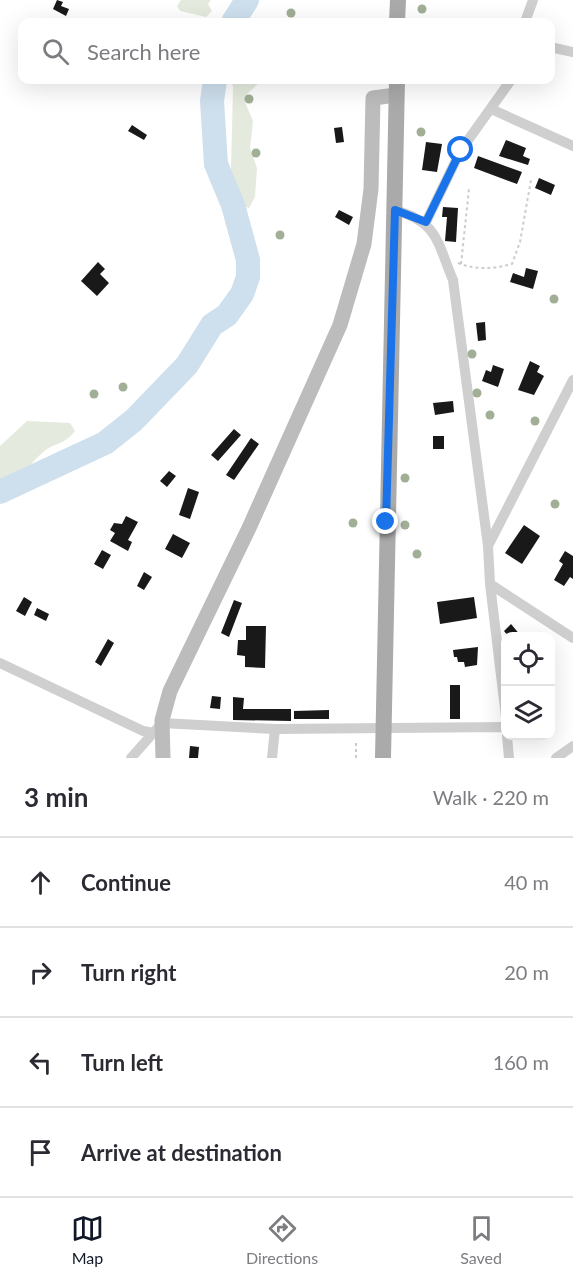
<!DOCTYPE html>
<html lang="en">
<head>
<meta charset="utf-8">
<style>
  :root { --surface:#fff; --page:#f2f2f3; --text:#2b2b33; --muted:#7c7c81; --line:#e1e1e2; --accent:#111827 }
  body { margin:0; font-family:Lato,sans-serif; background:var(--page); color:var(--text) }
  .controls { position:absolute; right:18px; bottom:18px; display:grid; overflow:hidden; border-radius:12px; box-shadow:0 6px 24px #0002 }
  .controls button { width:54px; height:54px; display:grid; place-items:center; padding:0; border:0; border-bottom:2px solid var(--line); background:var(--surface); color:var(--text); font:30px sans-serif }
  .stop { position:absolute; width:18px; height:18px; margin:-14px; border:4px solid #1a73e8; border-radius:50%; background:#fff }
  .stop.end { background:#1a73e8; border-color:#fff; box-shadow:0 2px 6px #0008 }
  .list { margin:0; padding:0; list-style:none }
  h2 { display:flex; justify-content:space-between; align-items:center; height:78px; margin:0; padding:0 24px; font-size:26px }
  h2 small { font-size:20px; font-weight:400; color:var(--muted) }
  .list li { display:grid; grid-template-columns:39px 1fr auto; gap:18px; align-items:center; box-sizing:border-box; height:90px; padding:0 24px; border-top:2px solid var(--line) }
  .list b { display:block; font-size:22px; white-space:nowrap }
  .list em { font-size:20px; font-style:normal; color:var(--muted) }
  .icon { flex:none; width:33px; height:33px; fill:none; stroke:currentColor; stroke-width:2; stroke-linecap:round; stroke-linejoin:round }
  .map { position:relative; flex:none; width:573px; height:758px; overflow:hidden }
  .search { position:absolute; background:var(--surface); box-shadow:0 6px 24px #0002; left:18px; right:18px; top:18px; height:66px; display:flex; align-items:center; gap:15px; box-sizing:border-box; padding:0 21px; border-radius:12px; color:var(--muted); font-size:22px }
  .sheet { height:438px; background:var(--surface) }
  nav { display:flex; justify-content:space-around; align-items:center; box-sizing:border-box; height:84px; border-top:2px solid var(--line); background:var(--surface); font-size:16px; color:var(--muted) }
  nav a { display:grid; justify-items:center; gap:3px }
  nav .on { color:var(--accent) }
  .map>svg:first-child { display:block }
  .green { fill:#e4ebde }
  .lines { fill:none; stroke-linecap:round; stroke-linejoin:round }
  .river { stroke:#cedfed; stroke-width:24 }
  .building { fill:#191919 }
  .path { stroke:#ccc; stroke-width:2; stroke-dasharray:3 3; stroke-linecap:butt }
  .street { stroke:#cfcfcf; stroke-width:10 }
  .secondary { stroke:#bcbcbc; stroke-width:15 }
  .primary { stroke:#aaa; stroke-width:16 }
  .tree { fill:#a0af95 }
  .route { stroke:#1a73e8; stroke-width:8 }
</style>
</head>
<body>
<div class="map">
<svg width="573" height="758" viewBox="0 0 573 758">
  <rect width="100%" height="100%" fill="#fff"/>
  <!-- green -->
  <path class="green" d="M181 0H211L208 4 212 11 206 17 180 11 177 6Z
    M230 80H259L260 82 247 94 245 102 253 121 250 148 257 168 255 197 249 208 240 205 231 170 233 87Z
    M27 421 70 423 75 431C64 446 53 442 41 454 25 469 24 477 0 483V446Z"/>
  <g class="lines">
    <!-- river -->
    <path class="river" d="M233 22 247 0
      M0 492 105 443 134 420 187 365 212 325 227 315 242 294 248 277V260L233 205 216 164 212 101 215 80"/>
  </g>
  <!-- building -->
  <path class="building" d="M57 0 63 2 61 6 69 9 66 16 53 9Z
    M132 125 147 135 144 140 128 131Z
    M342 127 344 142 336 143 334 128Z
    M506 140 526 148 523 156 530 159 528 165 499 156Z
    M426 142 442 144 437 172 422 170Z
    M478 156 522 172 517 184 474 168Z
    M539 178 555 185 551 195 535 188Z
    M443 207 458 208 456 242 445 241 447 217H442Z
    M339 210 353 217 349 225 335 217Z
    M98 262 105 269 100 274 109 283 97 296 81 281Z
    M526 268 538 271 533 289 510 282 513 273 524 277Z
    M485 322 486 340 478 341 476 323Z
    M530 361 540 366 537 372 544 376 534 395 518 390Z
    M493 365 504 369 498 387 482 381 486 370 491 372Z
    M453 401 454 412 435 415 433 403Z
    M234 429 241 435 218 461 211 455Z
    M433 436H444V449H433Z
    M251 438 259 444 234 480 226 475Z
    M169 471 176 476 167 487 160 481Z
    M188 488 199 492 190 519 179 515Z
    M126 516 138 522 128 540 132 542 128 551 110 541 115 533 110 530 114 523 122 524Z
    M524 525 540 536 522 564 505 553Z
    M173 534 190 543 182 558 165 549Z
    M102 550 111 555 103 569 94 564Z
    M565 551 573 556V579L570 577 564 586 554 580 563 564 559 561Z
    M144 572 152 577 144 590 137 586Z
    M24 597 32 602 25 616 16 611Z
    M474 597 477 618 440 624 437 602Z
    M234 600 242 603 229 637 221 633Z
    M37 608 49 614 46 621 34 615Z
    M511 624 521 636H508L504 631Z
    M246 626H266L265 668 245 667V656L237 655 238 640H246Z
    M108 639 114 643 101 666 95 662Z
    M478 647 477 665 465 667 464 662H458L457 657H454L453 650Z
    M450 685H460V719H450Z
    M212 696 221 697 220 709 210 708Z
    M233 697 244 698 243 709H291V721L233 720Z
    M329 710V719H294V711Z
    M190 746 199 747 198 758H189Z"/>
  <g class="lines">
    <!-- path -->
    <path class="path" d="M458 263C476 270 493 269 512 264L520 242 531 180
      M461 264 469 189
      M356 758V740"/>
    <!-- street -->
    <path class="street" d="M525 22 533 0
      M550 47 573 52
      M491 109 573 146
      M395 210C438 222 437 242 453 280L488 546 490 584 573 638
      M426 222 461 150 511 80
      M488 546 573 380
      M490 584 506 717
      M0 663 143 731 154 733
      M507 736 509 758
      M131 758 162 723 275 729 506 727
      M272 758 275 729
      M556 758 573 746"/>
    <!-- secondary -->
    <path class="secondary" d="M163 758 162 720 170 691 249 528 340 325 364 244 371 189 373 98 396 95"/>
    <!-- primary -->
    <path class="primary" d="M397 22 398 0
      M383 758 397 80"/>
  </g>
  <!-- trees -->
  <g class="tree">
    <circle cx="422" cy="9" r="4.5"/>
    <circle cx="291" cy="13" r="4.5"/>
    <circle cx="249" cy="99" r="4.5"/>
    <circle cx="421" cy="132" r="4.5"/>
    <circle cx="256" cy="153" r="4.5"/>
    <circle cx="280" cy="235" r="4.5"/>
    <circle cx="554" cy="299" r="4.5"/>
    <circle cx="472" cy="354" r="4.5"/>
    <circle cx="123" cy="387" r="4.5"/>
    <circle cx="477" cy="393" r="4.5"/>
    <circle cx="94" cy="394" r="4.5"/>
    <circle cx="490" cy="415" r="4.5"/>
    <circle cx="535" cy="421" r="4.5"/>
    <circle cx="405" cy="478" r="4.5"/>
    <circle cx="555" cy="504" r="4.5"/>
    <circle cx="353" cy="523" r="4.5"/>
    <circle cx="405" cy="525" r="4.5"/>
    <circle cx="417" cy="554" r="4.5"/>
  </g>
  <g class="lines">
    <!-- route -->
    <path class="route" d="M386 522 395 210 426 222 461 150"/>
  </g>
</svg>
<div class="controls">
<button><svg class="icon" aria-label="locate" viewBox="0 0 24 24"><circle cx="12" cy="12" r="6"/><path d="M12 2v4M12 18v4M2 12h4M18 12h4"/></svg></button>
<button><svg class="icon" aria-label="layers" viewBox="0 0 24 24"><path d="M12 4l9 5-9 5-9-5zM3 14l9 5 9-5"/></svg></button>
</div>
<div class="stop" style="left:461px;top:150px"></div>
<div class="stop end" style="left:386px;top:522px"></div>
<div class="search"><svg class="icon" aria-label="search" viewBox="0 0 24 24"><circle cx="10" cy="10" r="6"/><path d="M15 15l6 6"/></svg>Search here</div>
</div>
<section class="sheet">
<h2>3 min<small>Walk · 220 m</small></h2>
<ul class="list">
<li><svg class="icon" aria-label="ahead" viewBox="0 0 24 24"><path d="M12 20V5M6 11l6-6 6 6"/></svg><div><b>Continue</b></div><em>40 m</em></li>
<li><svg class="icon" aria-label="right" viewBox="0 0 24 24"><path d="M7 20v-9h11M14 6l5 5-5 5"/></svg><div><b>Turn right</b></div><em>20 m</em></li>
<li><svg class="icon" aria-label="left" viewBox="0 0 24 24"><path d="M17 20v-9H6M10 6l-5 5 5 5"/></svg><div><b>Turn left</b></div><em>160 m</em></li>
<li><svg class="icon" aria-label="arrive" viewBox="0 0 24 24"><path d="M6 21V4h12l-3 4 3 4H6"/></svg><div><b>Arrive at destination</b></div></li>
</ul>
</section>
<nav>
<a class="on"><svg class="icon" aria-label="map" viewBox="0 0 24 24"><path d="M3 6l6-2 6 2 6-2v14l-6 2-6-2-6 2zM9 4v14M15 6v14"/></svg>Map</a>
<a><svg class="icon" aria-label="directions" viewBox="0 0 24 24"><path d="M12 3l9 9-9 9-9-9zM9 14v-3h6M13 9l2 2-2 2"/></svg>Directions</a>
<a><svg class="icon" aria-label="saved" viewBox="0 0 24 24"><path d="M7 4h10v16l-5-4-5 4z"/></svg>Saved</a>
</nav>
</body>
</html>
